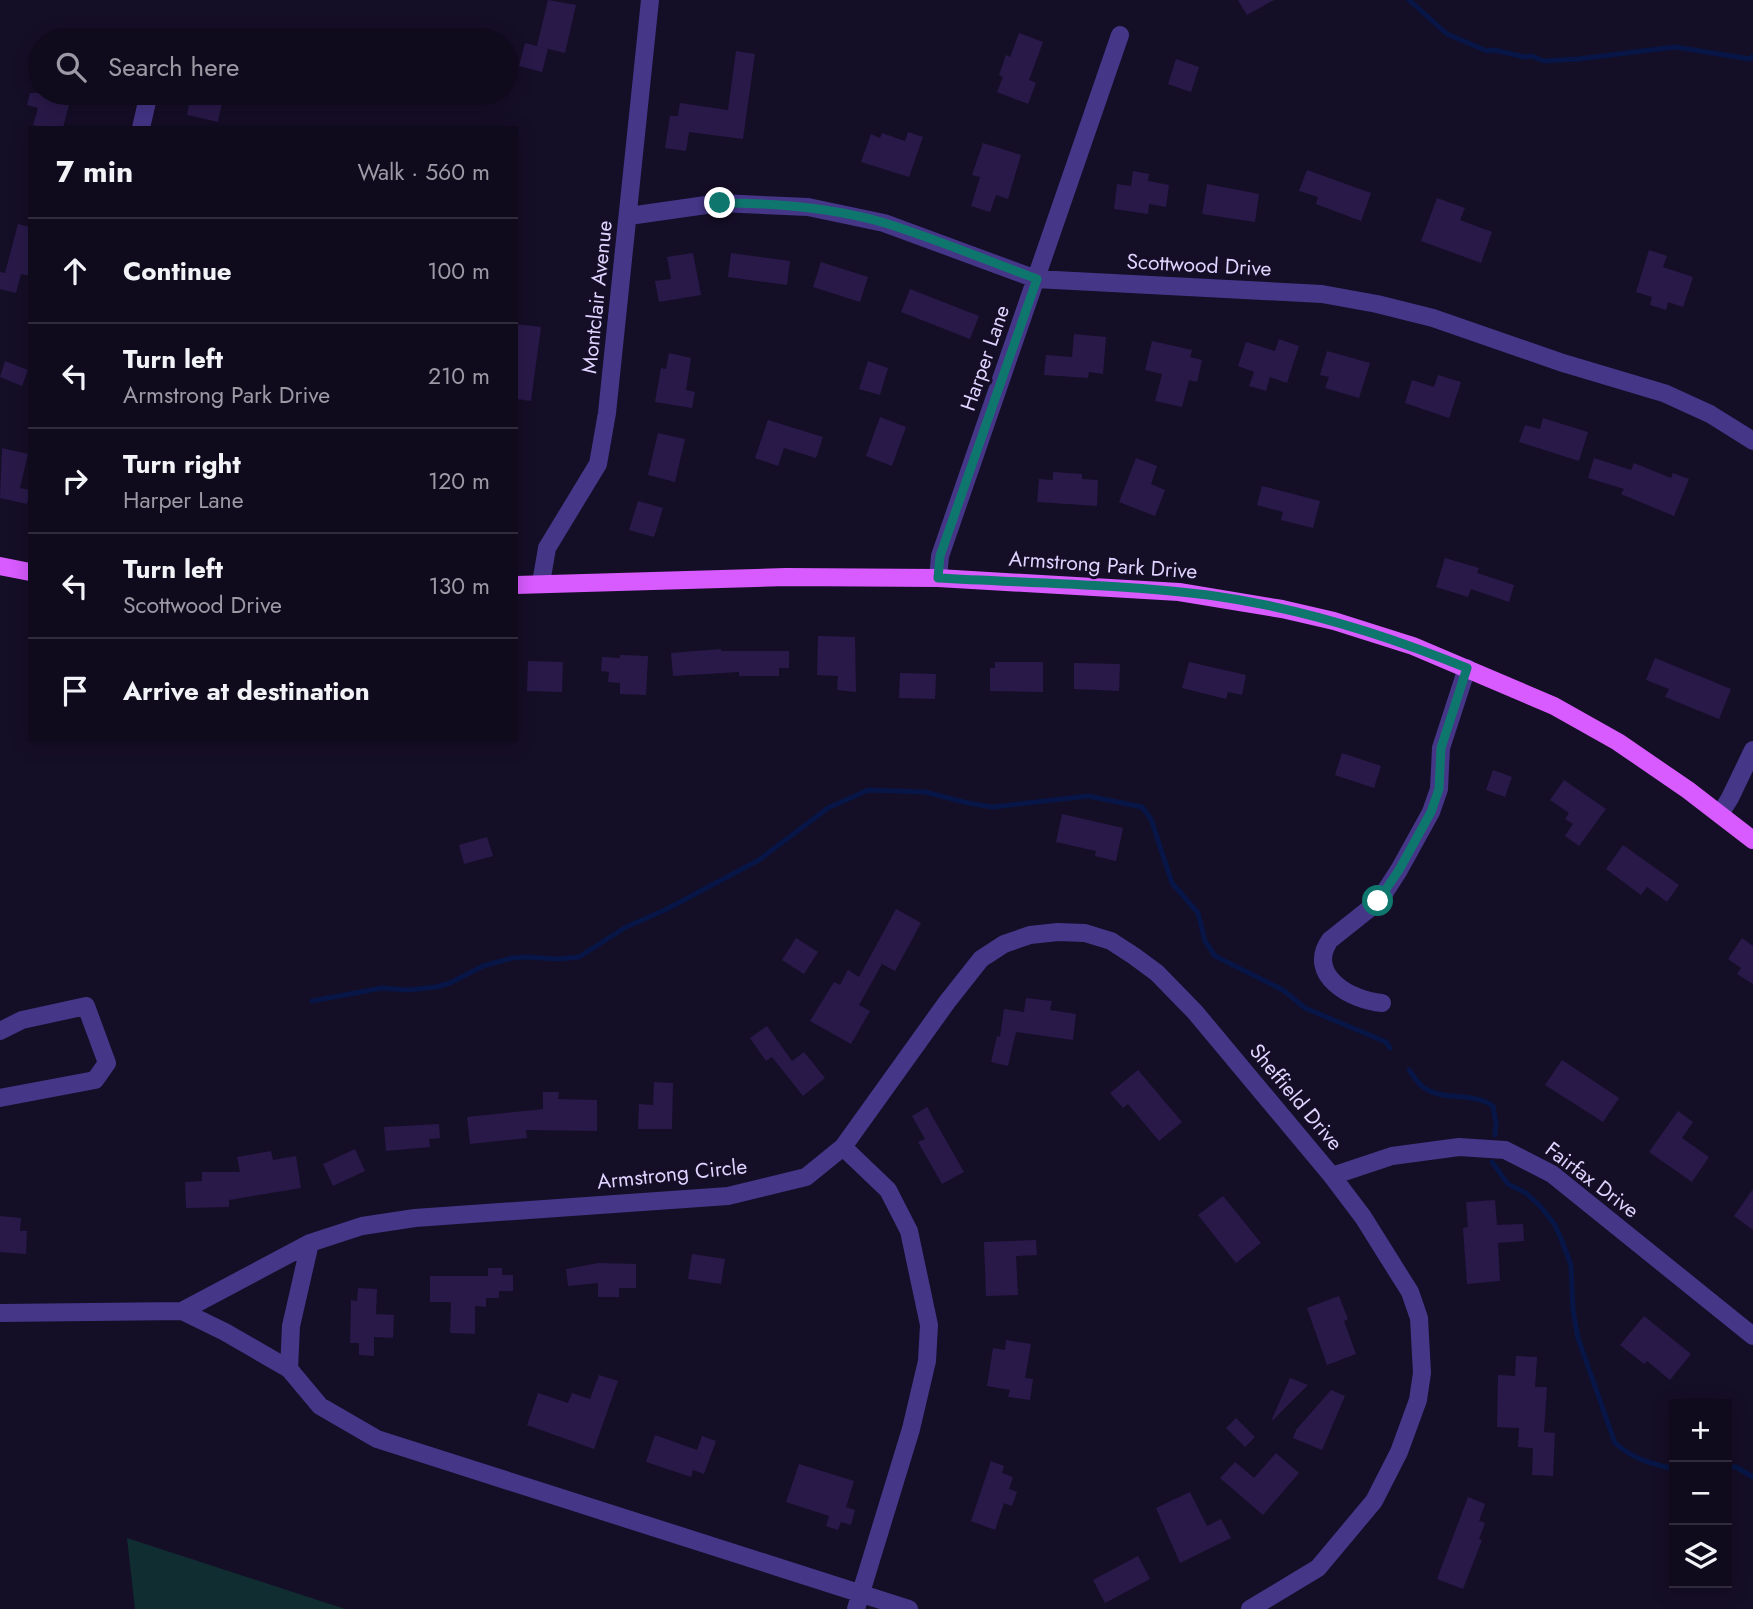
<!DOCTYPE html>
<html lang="en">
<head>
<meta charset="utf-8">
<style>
  :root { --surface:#100a1d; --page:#1e182a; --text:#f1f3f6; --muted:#9c9aa4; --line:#302b3b }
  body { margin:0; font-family:Jost,sans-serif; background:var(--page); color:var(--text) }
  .controls { position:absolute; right:21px; bottom:21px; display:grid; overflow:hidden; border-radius:0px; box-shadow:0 4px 18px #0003 }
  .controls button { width:63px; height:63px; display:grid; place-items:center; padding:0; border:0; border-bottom:2px solid var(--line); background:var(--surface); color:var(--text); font:35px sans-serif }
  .stop { position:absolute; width:21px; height:21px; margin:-16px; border:5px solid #0f766e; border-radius:50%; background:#fff }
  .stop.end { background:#0f766e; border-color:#fff; box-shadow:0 2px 7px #0008 }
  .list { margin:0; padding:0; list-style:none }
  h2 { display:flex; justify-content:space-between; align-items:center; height:91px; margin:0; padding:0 28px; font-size:30px }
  h2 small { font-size:23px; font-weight:400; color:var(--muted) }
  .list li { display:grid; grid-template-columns:46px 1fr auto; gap:21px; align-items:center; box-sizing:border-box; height:105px; padding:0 28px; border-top:2px solid var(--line) }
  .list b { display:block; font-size:26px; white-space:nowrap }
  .list p { margin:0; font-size:23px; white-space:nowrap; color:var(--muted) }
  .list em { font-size:23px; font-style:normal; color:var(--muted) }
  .icon { flex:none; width:38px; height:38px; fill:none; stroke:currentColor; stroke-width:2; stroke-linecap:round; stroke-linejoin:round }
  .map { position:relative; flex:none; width:1753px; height:1609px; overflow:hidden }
  .search { position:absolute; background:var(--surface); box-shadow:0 4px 18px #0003; left:28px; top:28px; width:490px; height:77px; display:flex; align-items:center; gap:18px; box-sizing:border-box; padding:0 24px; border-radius:38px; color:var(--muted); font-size:26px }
  .panel { position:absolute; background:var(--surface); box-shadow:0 4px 18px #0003; left:28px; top:126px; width:490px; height:616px; border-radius:0px }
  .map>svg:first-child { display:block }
  .green { fill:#102e31 }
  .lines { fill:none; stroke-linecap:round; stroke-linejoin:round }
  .stream { stroke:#071646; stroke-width:5 }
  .building { fill:#291949 }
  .minor { stroke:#453688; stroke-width:18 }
  .major { stroke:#d85bff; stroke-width:18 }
  .route { stroke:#0f766e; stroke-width:9 }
  .labels { text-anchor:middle; stroke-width:6; stroke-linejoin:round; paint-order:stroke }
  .street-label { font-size:21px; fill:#ded4ff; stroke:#150e27 }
</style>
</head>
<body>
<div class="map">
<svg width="1753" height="1609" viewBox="0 0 1753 1609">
  <rect width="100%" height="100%" fill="#150e27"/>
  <!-- green -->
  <path class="green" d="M127 1538 345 1609H135Z"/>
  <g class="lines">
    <!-- stream -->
    <path class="stream" d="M1409 0 1447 34 1487 51 1494 50 1525 57 1532 56 1544 61 1578 59 1675 47 1750 59 1753 56
      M312 1001 382 988 408 990 436 987 450 983 483 966 512 958 526 957 558 959 579 957 626 927 665 910 759 860 828 808 868 790 925 792 968 803 993 807 1088 796 1142 807 1151 819 1172 883 1198 913 1205 941 1215 956 1283 990 1305 1008 1386 1042 1390 1048
      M1409 1070C1413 1075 1418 1084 1423 1087 1443 1102 1472 1091 1493 1106L1496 1123 1495 1135
      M1492 1162 1508 1184 1526 1193 1541 1207 1555 1225 1562 1241 1571 1265 1573 1310 1578 1338 1615 1443C1633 1459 1652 1464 1674 1469
      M1727 1467H1736L1753 1477"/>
  </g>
  <!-- building -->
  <path class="building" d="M548 0 576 5 565 53 537 46Z
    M1238 0H1274L1247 15Z
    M1019 33 1043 42 1029 80 1036 83 1028 104 997 92 1003 77 999 75 1006 55 1010 57Z
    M525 43 548 49 542 72 519 66Z
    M736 51 755 54 743 139 689 132 686 151 665 148 670 116H678L680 103 728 110Z
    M1176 59 1199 67 1191 92 1168 84Z
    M30 93H72L63 128H45L33 125 38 108 27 105Z
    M191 93H224L218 122 187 115Z
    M908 132 923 137 909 177 861 162 871 134 880 138 882 133 905 141Z
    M983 143 1021 155 1008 199 996 195 990 212 971 206 980 177 972 175Z
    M1307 170 1371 193 1361 221 1316 204 1318 197 1299 191Z
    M1133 171 1149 174 1148 181 1169 185 1166 207 1149 204 1148 214 1114 209 1117 184 1131 186Z
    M1207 184 1259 194 1255 222 1202 214Z
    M1437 198 1465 208 1460 220 1492 232 1481 263 1421 241Z
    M18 224 30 227V276L21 274 16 293 0 289V272L5 273Z
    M1649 250 1667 256 1663 267 1693 277 1683 307 1668 302 1666 310 1650 305 1652 297 1636 292Z
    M693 253 701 295 659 302 655 281 671 279 667 257Z
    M731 253 790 261 787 285 728 277Z
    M821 262 868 277 860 302 813 287Z
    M910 289 979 316 970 339 901 312Z
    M516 324 541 327 531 401 516 399Z
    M1074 334 1106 337 1103 374 1089 372 1088 378 1044 375 1046 355 1072 357Z
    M1279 339 1299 346 1287 383 1270 377 1266 391 1249 386 1254 372 1238 366 1246 342 1275 351Z
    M1152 341 1192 350 1190 357 1202 360 1197 382 1189 380 1182 407 1155 401 1162 374 1145 370Z
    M1327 351 1370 363 1359 398 1325 388 1329 377 1320 375Z
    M669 353 691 358 686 390 695 392 692 408 655 402 661 368 666 369Z
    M5 361 28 370 22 386 0 377Z
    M868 361 888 368 880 395 859 389Z
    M1438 375 1461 382 1449 418 1405 403 1412 380 1434 387Z
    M880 417 906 427 892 466 866 456Z
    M1543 418 1588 432 1579 461 1519 442 1525 425 1540 429Z
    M768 420 823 437 816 458 784 448 778 466 755 458Z
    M658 433 685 439 675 482 648 475Z
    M2 448 28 454 20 488 30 490 27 504 0 498Z
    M1136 458 1157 466 1151 484 1165 490 1155 516 1119 502Z
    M1594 458 1631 470 1634 463 1671 478 1673 473 1689 479 1674 516 1621 494 1624 489 1588 478Z
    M1053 472 1082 474V479L1098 480 1097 506 1037 502 1039 479 1053 480Z
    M1262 486 1320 501 1313 528 1281 520 1283 512 1257 505Z
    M638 501 663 508 654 537 629 530Z
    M1445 558 1479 568 1477 573 1514 585 1509 602 1471 589 1468 597 1436 587Z
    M818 636 855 637 856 692 837 690 838 676 817 675Z
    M721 649V651H789V668H779V676H739V672L673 676 671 653Z
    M620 655 648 656 646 695 620 694V683L608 682 609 672 601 671 602 657 620 658Z
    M1655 658 1731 689 1719 719 1665 697 1669 689 1646 680Z
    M528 661 563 662 562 692 527 691Z
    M995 662H1043V692L990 691V668H995Z
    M1189 662 1246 675 1242 695 1228 692 1226 699 1182 688Z
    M1074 663 1120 664 1119 691 1074 689Z
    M900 673 936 674 935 699 899 698Z
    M1342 753 1381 766 1374 788 1335 775Z
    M1493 770 1512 777 1505 797 1486 790Z
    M1564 780 1606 809 1579 846 1565 836 1573 824 1565 819 1569 813 1550 800Z
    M1062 814 1123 828 1116 861 1095 856 1096 851 1056 842Z
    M487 837 493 856 464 864 459 845Z
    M1623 845 1679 885 1667 902 1647 887 1641 895 1606 869Z
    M896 909 921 923 895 971 882 964 859 1005 870 1011 851 1044 810 1021 834 982 840 985 848 970 859 977Z
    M796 938 818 952 804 974 782 960Z
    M1742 938 1753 946V984L1737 974 1741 968 1728 959Z
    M1026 998 1052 1001 1050 1010 1076 1014 1073 1040 1016 1032 1008 1066 991 1062 997 1036 1000 1037 1004 1009 1024 1012Z
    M767 1026 792 1061 804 1052 825 1078 803 1096 772 1057 766 1061 750 1038Z
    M1562 1060 1619 1098 1603 1122 1545 1085Z
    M1138 1070 1182 1122 1159 1141 1128 1104 1123 1108 1110 1093Z
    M654 1082 673 1083 672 1129H638L639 1104 653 1105Z
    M543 1092H559L558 1099 597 1100V1131L526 1130 527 1138 470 1144 467 1117 543 1109Z
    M927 1107 964 1172 942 1184 918 1142 925 1139 912 1116Z
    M1678 1111 1693 1122 1682 1138 1709 1157 1692 1182 1649 1152Z
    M439 1124 440 1138 429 1139 430 1147 386 1151 384 1127Z
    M355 1149 365 1171 333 1186 323 1164Z
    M271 1151 273 1160 296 1156 301 1188 229 1200V1207L186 1208 185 1182 202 1181V1172H240L237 1157Z
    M1753 1189V1230L1734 1216Z
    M1223 1196 1261 1243 1236 1263 1198 1215Z
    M1495 1200 1497 1225 1523 1224 1524 1241 1498 1243 1500 1281 1467 1284 1463 1228 1468 1227 1466 1202Z
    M0 1216 21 1218 20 1231H27L26 1254 0 1252Z
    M1036 1240 1037 1255 1016 1256 1018 1295 986 1296 984 1242Z
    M692 1254 725 1259 721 1284 688 1279Z
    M598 1263 636 1264V1288H619V1297H598V1283L568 1286 566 1269Z
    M488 1268H502V1275H513V1291H499V1298H486V1307L475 1306V1334L450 1333 451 1302H430V1276H488Z
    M358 1288 377 1289 376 1314 394 1315 393 1338 374 1337V1356L359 1355V1343H350L351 1300 357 1301Z
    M1339 1296 1348 1319 1344 1321 1356 1354 1327 1365 1307 1308Z
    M1644 1316 1691 1354 1670 1380 1647 1361 1644 1364 1620 1345Z
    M1006 1340 1031 1344 1025 1378 1033 1379 1030 1400 1008 1397 1010 1390 987 1386 993 1348 1005 1350Z
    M1516 1356 1537 1357 1535 1387H1547L1544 1432 1555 1433 1553 1476 1532 1475 1533 1448 1518 1447 1519 1428 1497 1427 1498 1375 1515 1376Z
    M599 1375 618 1381 594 1449 527 1425 538 1393 568 1403 572 1393 590 1399Z
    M1290 1378 1308 1385 1273 1420 1272 1419Z
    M1331 1390 1345 1396 1322 1450 1293 1438 1296 1430Z
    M1236 1418 1255 1437 1245 1447 1226 1428Z
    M655 1435 697 1450 702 1436 716 1441 704 1474 693 1470 691 1477 646 1462Z
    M1276 1453 1299 1473 1263 1515 1220 1478 1235 1462 1254 1478Z
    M991 1461 1004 1466 1002 1473 1013 1477 1009 1489 1017 1492 1012 1506 1004 1503 995 1530 971 1521Z
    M799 1464 854 1481 846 1507 855 1510 851 1525 841 1522 838 1530 826 1526 829 1516 786 1502Z
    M1190 1492 1207 1526 1221 1519 1231 1538 1180 1563 1156 1508Z
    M1468 1497 1485 1504 1479 1521 1485 1523 1479 1539 1482 1540 1463 1589 1437 1579Z
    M1138 1556 1150 1579 1105 1603 1093 1580Z"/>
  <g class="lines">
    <!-- minor -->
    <path class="minor" d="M141 128 149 93
      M629 216 720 203 808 207 884 223 1036 279 1322 294 1377 304 1433 318 1560 362 1664 393 1710 414 1753 441
      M938 578 940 556 1120 35
      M541 583 547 548 598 464 607 413 650 0
      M1720 814 1730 798 1753 750
      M1382 1003C1352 1001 1305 975 1330 940L1379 901 1399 870 1431 812 1439 789 1441 748 1467 668
      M0 1031 22 1020 86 1006 107 1063 95 1080 0 1098
      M843 1147 888 1190 909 1231 929 1325 927 1361 911 1429 856 1609
      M1332 1176 1392 1156 1459 1147 1505 1150 1552 1174 1753 1336
      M182 1311 310 1243 362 1226 415 1218 728 1196 806 1177 843 1147 947 1002 981 959 1004 944 1030 935 1058 932 1085 933 1111 941 1134 956 1157 973 1195 1012 1332 1176 1363 1217 1410 1292 1419 1318 1422 1373 1418 1400 1399 1452 1374 1501 1318 1568 1250 1609
      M0 1313 182 1311 225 1332 289 1369 320 1406 377 1439 909 1609
      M289 1369 291 1326 310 1243"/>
    <!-- major -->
    <path class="major" d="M0 566 30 572
      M516 585 786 577 938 578 1179 592 1282 609 1334 621 1413 646 1554 706 1618 742 1688 790 1753 840"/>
  </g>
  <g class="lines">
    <!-- route -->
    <path class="route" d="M720 203C775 203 831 207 885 223 936 239 986 260 1037 279L940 556 938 578C1027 583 1120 584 1208 595 1297 607 1384 634 1467 668L1441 748 1439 789 1431 812 1399 870 1378 901"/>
  </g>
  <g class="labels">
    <!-- street labels -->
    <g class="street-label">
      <text transform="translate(1199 265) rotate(3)" y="7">Scottwood Drive</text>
      <text transform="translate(597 297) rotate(-84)" y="7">Montclair Avenue</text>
      <text transform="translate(985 358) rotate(-71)" y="7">Harper Lane</text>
      <text transform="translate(1103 565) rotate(4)" y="7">Armstrong Park Drive</text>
      <text transform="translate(1296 1097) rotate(50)" y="7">Sheffield Drive</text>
      <text transform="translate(672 1174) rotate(-6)" y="7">Armstrong Circle</text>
      <text transform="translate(1592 1180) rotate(37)" y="7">Fairfax Drive</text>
    </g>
  </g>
</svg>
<div class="controls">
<button>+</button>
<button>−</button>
<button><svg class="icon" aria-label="layers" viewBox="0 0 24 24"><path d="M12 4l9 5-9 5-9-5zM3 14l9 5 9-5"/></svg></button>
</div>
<div class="stop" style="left:1378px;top:901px"></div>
<div class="stop end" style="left:720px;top:203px"></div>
<div class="search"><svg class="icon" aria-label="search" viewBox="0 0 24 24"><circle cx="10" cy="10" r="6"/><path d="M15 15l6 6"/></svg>Search here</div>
<section class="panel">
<h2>7 min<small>Walk · 560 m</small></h2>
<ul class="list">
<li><svg class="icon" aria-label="ahead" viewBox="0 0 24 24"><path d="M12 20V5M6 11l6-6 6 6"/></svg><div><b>Continue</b></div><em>100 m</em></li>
<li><svg class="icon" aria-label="left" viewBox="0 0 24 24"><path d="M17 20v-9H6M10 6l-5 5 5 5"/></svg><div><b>Turn left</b><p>Armstrong Park Drive</p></div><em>210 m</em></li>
<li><svg class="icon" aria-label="right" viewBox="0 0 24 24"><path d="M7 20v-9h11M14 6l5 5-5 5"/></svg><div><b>Turn right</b><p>Harper Lane</p></div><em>120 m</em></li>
<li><svg class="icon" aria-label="left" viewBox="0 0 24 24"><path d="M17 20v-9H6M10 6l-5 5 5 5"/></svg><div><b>Turn left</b><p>Scottwood Drive</p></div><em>130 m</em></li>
<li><svg class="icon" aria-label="arrive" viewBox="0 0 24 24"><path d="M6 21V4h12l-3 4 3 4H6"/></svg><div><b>Arrive at destination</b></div></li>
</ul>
</section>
</div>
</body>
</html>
